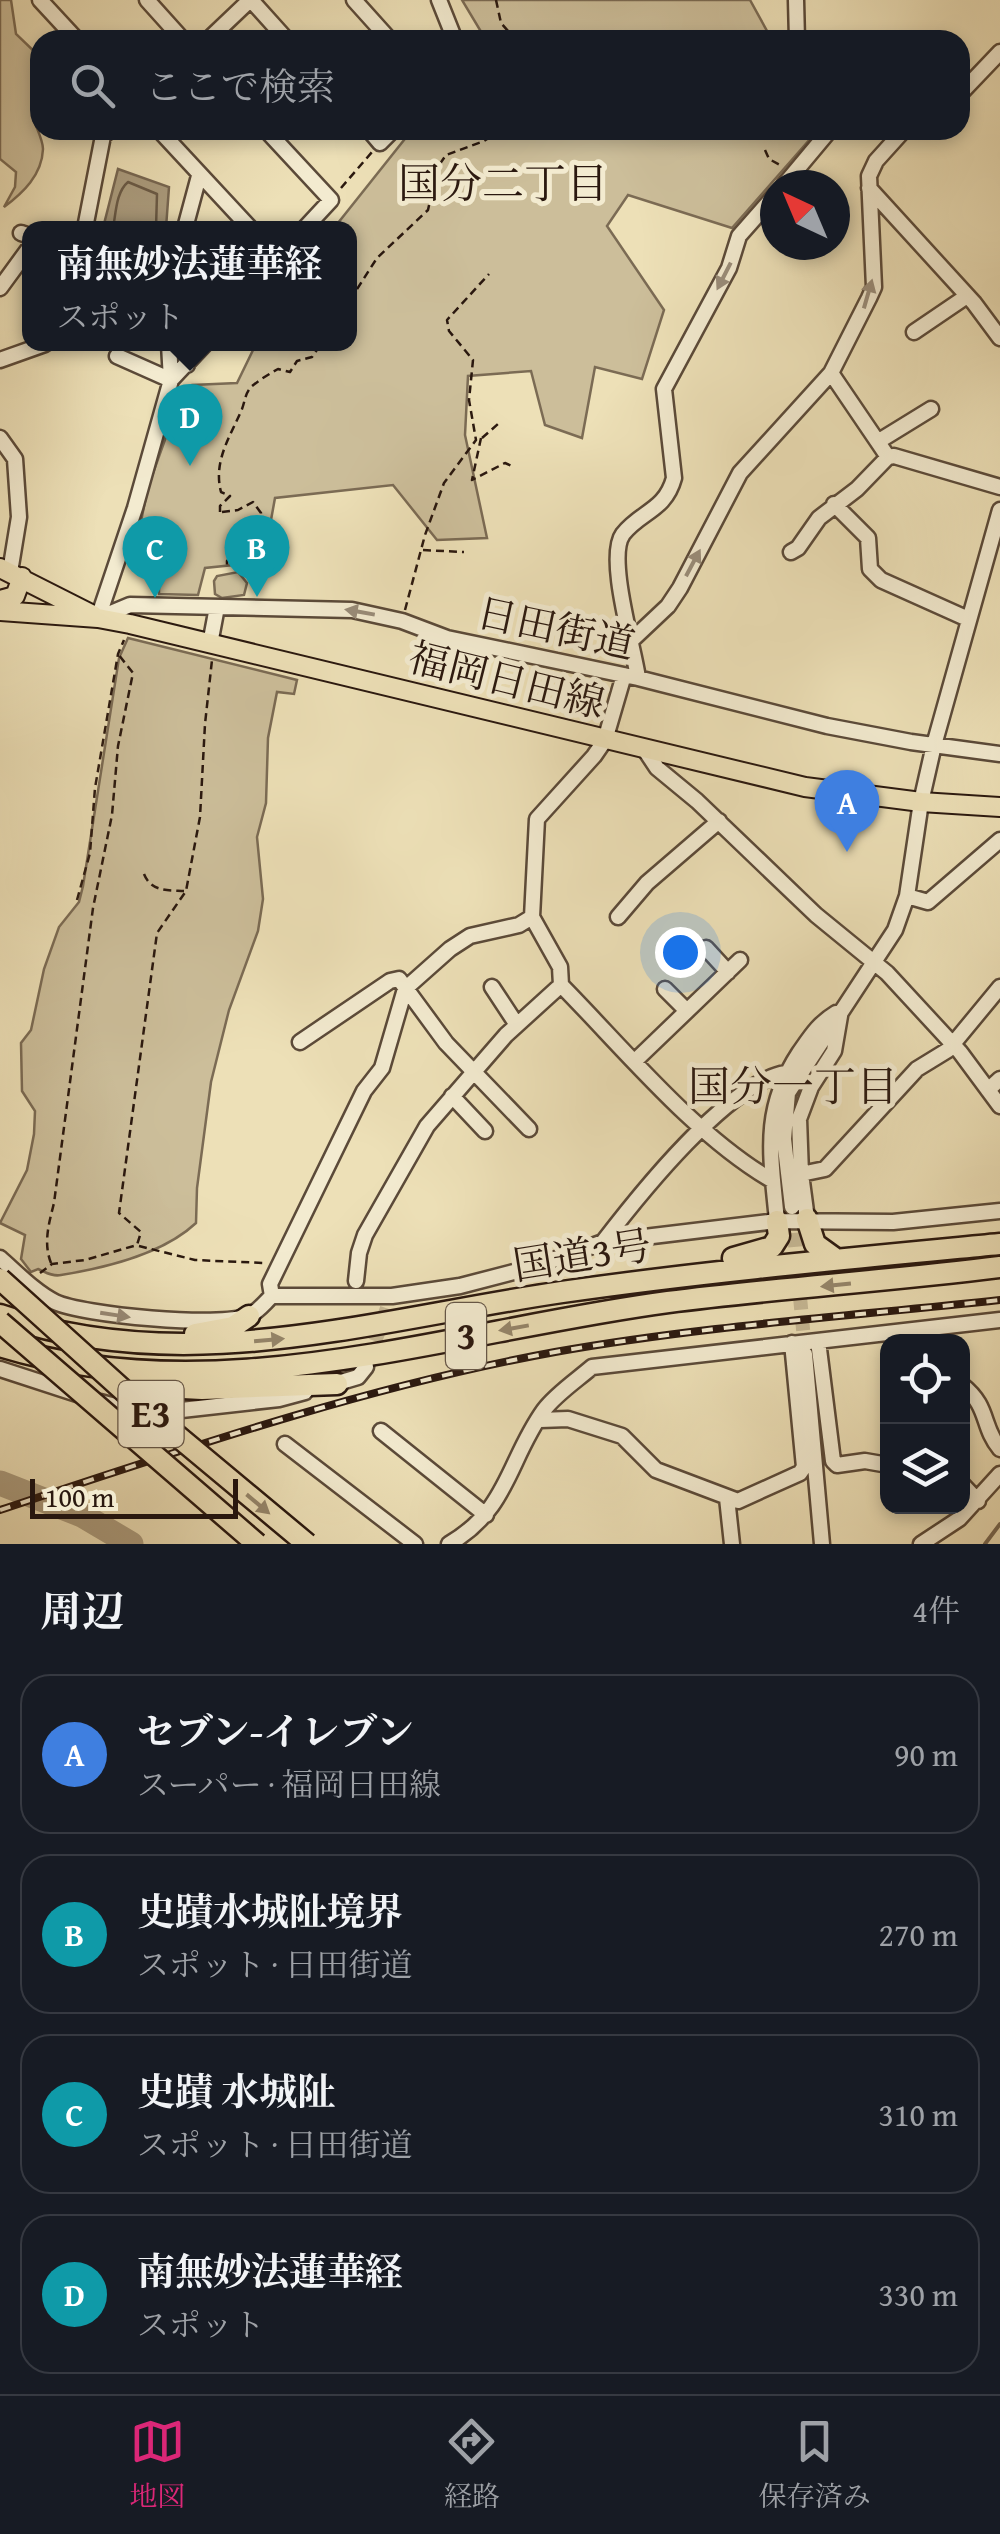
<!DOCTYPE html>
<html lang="ja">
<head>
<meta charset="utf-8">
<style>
  :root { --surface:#171b24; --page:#242831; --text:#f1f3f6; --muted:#9ea1a6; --line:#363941; --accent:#db2777 }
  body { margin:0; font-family:"Gentium Book Plus","Noto Serif JP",serif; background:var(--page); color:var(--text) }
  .controls { position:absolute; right:30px; bottom:30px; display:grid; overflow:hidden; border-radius:20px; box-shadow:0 5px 15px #0003 }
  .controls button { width:90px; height:90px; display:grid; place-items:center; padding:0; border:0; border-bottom:2px solid var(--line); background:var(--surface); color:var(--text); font:50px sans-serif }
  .compass { position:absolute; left:760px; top:170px; width:90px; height:90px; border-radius:50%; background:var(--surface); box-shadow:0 5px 15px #0003; rotate:316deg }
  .scale { position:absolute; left:30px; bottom:25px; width:208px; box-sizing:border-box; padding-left:10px; border:5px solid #2a180f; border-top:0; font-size:28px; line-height:35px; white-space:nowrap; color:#2a180f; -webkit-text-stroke:8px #f3ebd0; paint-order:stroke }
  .you { position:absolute; left:680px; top:952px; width:35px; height:35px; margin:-25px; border:8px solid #fff; border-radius:50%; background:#1a73e8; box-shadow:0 0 0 15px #1a73e833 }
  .badge { display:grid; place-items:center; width:65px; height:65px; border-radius:50%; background:var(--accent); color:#fff; font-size:32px; font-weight:700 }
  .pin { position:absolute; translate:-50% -82px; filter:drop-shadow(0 2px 5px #0008) }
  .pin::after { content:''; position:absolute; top:52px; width:35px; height:30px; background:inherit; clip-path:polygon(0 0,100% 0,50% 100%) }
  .popup { position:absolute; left:22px; top:221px; width:335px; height:130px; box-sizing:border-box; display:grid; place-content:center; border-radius:20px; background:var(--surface); filter:drop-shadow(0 2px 8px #0005); font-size:32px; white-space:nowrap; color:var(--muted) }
  .popup b { font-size:38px; color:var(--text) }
  .popup::after { content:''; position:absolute; left:50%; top:100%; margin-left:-20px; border:20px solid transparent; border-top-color:var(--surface) }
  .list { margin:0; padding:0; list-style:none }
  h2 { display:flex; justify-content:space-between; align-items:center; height:130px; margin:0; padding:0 40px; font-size:42px }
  h2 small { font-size:32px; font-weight:400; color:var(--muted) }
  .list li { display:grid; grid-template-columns:65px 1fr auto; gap:30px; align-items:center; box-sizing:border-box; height:160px; margin:0 20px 20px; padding:0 20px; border:2px solid var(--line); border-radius:30px }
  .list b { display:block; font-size:38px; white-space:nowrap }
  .list p { margin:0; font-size:32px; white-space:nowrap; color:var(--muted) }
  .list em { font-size:32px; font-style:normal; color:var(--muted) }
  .icon { flex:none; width:55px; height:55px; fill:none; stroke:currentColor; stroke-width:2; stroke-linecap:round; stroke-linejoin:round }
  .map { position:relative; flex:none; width:1000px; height:1544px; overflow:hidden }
  .search { position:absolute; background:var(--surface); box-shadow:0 5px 15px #0003; left:30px; right:30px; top:30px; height:110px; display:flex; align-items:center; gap:25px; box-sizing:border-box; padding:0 35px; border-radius:30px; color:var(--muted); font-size:38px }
  .sheet { height:850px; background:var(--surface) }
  nav { display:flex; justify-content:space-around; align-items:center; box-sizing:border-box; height:140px; border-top:2px solid var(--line); background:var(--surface); font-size:28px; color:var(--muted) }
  nav a { display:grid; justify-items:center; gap:5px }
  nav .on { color:var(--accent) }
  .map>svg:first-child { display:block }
  .green { fill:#ccbe9a; stroke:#7b6b54; stroke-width:2.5 }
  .water { fill:#ab9c7e; stroke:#776752; stroke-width:2.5 }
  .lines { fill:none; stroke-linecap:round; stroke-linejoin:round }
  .shore { stroke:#6a5a46; stroke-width:2.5 }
  .stream { stroke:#776752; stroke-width:4 }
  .river { stroke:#ab9c7e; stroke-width:25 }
  .minor-tunnel { stroke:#c6b895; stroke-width:14; stroke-dasharray:14 7; stroke-linecap:butt }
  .minor-casing { stroke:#5b4a39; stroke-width:19 }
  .major-casing { stroke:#2a180f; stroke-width:22 }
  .highway-casing { stroke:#2a180f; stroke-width:25 }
  .path { stroke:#2a180f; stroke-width:2.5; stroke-dasharray:8 5; stroke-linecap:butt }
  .minor { stroke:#f3ebd0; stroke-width:14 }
  .major { stroke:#ede0b7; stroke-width:18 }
  .highway { stroke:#ede0b7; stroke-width:20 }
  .rail-casing { stroke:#2a180f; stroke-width:8 }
  .rail { stroke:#f3ebd0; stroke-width:4; stroke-dasharray:11; stroke-linecap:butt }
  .highway-bridge-casing { stroke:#2a180f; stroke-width:25; stroke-linecap:butt }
  .highway-bridge { stroke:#ede0b7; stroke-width:20 }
  .oneway { fill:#998c79 }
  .oneway2 { fill:#95866b }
  .labels { text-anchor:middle; stroke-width:10; stroke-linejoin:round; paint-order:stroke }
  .shield { fill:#f3ebd0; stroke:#665749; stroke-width:2.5 }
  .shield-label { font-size:38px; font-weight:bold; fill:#2a180f }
  .street-label { font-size:40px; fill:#2a180f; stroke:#f3ebd0 }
  .neighbourhood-label { font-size:42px; fill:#2a180f; stroke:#f3ebd0 }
</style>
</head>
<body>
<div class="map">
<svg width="1000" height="1544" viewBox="0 0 1000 1544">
  <rect width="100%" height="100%" fill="#ede0b7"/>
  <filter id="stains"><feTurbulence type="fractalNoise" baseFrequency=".002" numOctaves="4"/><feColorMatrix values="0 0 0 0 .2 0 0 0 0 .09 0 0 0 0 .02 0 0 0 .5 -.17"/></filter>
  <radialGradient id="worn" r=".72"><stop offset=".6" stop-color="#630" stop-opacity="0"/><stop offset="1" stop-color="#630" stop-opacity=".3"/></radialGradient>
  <!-- green -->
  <path class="green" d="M0 0H11L16 34 39 56 40 102 33 118C36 127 43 140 43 149 42 175 23 193 4 207L15 187 16 172 0 159Z
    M462 0H750L772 40H486Z
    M412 130H468L474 133 476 130H818L732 228 628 195 607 226 664 310 642 379 595 367 582 438 545 425 531 371 468 376 465 435 487 538 437 540 393 485 275 498 269 531 243 564 205 568 198 595 159 594V550L139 531 148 487 181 395 192 385 237 383 256 344H350V228H334Z
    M238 572 247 583 244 595 222 598 215 594 214 581 217 576Z
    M128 638 297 680 294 694 277 692 268 738 266 803 257 837 263 899 258 931 229 1010 211 1082 197 1188 196 1223C163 1254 105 1268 61 1275 53 1277 45 1272 38 1269L31 1272 21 1259 25 1235 0 1223 27 1170 34 1134 35 1111 22 1091 21 1043 31 1030 44 969 59 927 79 902 83 886 119 658Z"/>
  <!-- water -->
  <path class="water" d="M118 169 169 187 166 228H103Z"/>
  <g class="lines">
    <!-- shore -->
    <path class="shore" d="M113 228C116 213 116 192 128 182L157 194 156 228"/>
    <!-- stream -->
    <path class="stream" d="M985 1544 1000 1524"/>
    <!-- river -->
    <path class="river" d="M0 1483 82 1515 131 1544"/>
    <!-- minor-tunnel -->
    <path class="minor-tunnel" d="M792 1212 805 1350
      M368 1361 387 1308"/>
    <defs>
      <path id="minor" d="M40 0 77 40
        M147 0 183 40
        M251 0 287 40
        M354 0 390 40
        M439 0 455 40
        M796 0 797 40
        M208 40 250 0
        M960 94 1000 52
        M159 130 250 228
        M266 130 331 200 305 228
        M369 130 380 143 393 130
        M784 185 830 130
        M869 188 974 303 1000 338
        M85 228 103 136 110 130
        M185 228 199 176
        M21 233 30 236
        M0 288 30 247
        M914 332 967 296
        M185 344 187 365
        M117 356 171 380 169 344
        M0 360 45 344
        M831 373 888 457
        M0 438 15 459 19 517 10 572
        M879 441 931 409
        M834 504 868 538 870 569 881 580 968 619
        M791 552 798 548 819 518 857 489 888 457 894 456 1000 487
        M98 618 135 508 171 380 205 344
        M99 618 130 605 352 610 402 621 447 638 638 678 827 726 911 742 1000 754
        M633 639 668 606 680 588 740 473 831 373 869 298 874 287 869 176 876 161 904 130
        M210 644 217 607
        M638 678C634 648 606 557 623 534 641 511 665 511 674 478L664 389 729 268 739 236 775 195
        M645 750 657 768 697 801 816 915 887 973 960 1052 1000 1106
        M907 896 928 902 1000 840
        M532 917 560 967 561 985C625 1050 695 1136 773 1181
        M618 917 647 883 719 821
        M706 948 728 972
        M492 987 517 1025
        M665 989 687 1011
        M300 1042 390 981 399 979 446 1043 529 1129
        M636 1060 740 960
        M988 1090 1000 1079
        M452 1096 485 1131
        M801 1174 825 1169 917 1069 948 1050 1000 987
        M792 1207 784 1139 788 1093 895 930 907 896 921 802 934 745 1000 510
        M807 1219 801 1174 799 1119 811 1087 834 1051 840 1016
        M777 1221C771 1156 761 1111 799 1053 811 1036 818 1024 836 1013
        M603 1242C639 1195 729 1082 786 1073
        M0 1258C17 1273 35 1292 55 1302 82 1315 221 1328 248 1316 257 1313 265 1302 272 1296H392L460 1286 537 1266 603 1242 777 1221 893 1222 1000 1211
        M356 1281 359 1253 365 1235 427 1126 506 1035 561 985
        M272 1296 270 1284 364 1091 382 1068 405 989 450 949 470 936 519 925 532 917 537 819 594 756 605 740 624 675
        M818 1341 833 1461 837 1465 865 1461 888 1465
        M805 1354 822 1544
        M0 1369 80 1395
        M331 1385 358 1377 366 1367
        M962 1385C990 1407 981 1426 1000 1449
        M100 1402 146 1414 279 1399 305 1392
        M540 1420 568 1419 622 1436 656 1470 738 1501 800 1473 804 1467 792 1343
        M381 1431 486 1515
        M285 1444 415 1544
        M962 1484 978 1501
        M727 1498 732 1544
        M449 1544C509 1509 508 1460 544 1410 556 1394 577 1380 592 1367L1000 1320
        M921 1544 959 1519 1000 1474"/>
      <path id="major" d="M0 568 93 615
        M0 600 15 596 22 577
        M0 611 98 618 130 624 805 787 921 802 1000 807"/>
      <path id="highway" d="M807 1219 815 1244 833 1257
        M733 1258 772 1247 779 1236 777 1221
        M0 1315C185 1380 377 1319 562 1292 708 1271 854 1258 1000 1244
        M195 1334 233 1327 249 1316
        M0 1346C218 1414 450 1331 668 1302 778 1288 889 1281 1000 1267
        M150 1378 183 1388 202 1389 337 1384"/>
    </defs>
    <!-- minor casing -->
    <use href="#minor" class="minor-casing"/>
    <!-- major casing -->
    <use href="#major" class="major-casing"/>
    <!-- highway casing -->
    <use href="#highway" class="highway-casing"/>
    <!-- path -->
    <path class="path" d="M496 0 501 23 516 40
      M485 140 489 130
      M765 150 769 159 780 165
      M341 188 372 152
      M350 300 377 258 428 210 432 192 431 177 446 155 484 141 501 130
      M481 438 472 480 505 463 514 467
      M482 438 498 424
      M220 512V506L230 496 221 492C213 461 230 437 242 409 245 401 245 394 251 387 259 380 269 374 278 369L290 372 297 361 312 357 321 344
      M222 512 238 510 253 502 261 513 259 530 227 561V566
      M423 550 464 552
      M405 610 425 535 444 483 476 440 469 400 473 360 449 331 447 320 489 274
      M144 874C151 892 168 890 184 891
      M77 900 90 853 95 788 118 654 124 640
      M139 1246 195 1260 264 1263
      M51 1263C43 1243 49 1223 54 1203L93 908 112 815 118 746 133 673 118 654
      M40 1273 52 1264 85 1260 137 1245 141 1232 119 1213 157 933 186 891 200 817 205 724 212 660"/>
    <!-- minor -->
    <use href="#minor" class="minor"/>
    <!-- major -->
    <use href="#major" class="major"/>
    <!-- highway -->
    <use href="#highway" class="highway"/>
    <defs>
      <path id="rail" d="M0 1510C181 1450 368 1386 555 1352 702 1326 852 1316 1000 1300"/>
    </defs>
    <!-- rail casing -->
    <use href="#rail" class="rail-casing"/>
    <!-- rail -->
    <use href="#rail" class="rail"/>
    <defs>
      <path id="highway-bridge" d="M0 1279 133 1399 307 1544
        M0 1322 257 1544"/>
    </defs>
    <!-- highway-bridge casing -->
    <use href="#highway-bridge" class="highway-bridge-casing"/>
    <!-- highway-bridge -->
    <use href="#highway-bridge" class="highway-bridge"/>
  </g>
  <!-- one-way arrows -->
  <defs><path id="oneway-solid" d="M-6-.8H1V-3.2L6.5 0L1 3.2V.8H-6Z" transform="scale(2.5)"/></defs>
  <g class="oneway">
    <use href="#oneway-solid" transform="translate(724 276) rotate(117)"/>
    <use href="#oneway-solid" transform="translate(868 294) rotate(-74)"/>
    <use href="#oneway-solid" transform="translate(693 563) rotate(-62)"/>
    <use href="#oneway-solid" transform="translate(360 612) rotate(-170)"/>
    <use href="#oneway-solid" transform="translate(115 1315) rotate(9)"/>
  </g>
  <g class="oneway2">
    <use href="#oneway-solid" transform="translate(836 1285) rotate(174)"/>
    <use href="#oneway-solid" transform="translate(514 1328) rotate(170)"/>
    <use href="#oneway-solid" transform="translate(269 1340) rotate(-5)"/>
    <use href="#oneway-solid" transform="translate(258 1504) rotate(40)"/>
  </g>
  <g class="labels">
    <!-- shield labels -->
    <g class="shield">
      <rect x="446" y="1303" width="40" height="66" rx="8"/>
      <rect x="118.5" y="1381" width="65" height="66" rx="8"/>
    </g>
    <g class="shield-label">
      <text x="466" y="1349">3</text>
      <text x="151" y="1427">E3</text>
    </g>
    <!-- street labels -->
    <g class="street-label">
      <text transform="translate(556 628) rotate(12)" y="14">日田街道</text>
      <text transform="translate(507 680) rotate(14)" y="14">福岡日田線</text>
      <text transform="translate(582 1255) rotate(-9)" y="14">国道3号</text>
    </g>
    <!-- neighbourhood labels -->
    <g class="neighbourhood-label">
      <text x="503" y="198">国分二丁目</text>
      <text x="793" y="1101">国分一丁目</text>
    </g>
  </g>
  <rect width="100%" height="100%" filter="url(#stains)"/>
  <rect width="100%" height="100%" fill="url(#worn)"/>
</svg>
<div class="controls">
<button><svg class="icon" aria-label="locate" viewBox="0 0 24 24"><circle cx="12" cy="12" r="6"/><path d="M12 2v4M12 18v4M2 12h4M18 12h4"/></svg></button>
<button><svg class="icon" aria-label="layers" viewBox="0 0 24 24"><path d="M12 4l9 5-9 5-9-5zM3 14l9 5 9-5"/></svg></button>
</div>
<svg class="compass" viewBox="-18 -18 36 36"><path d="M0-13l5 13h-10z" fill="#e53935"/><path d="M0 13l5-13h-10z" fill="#9ea1a6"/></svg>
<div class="scale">100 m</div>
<div class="you"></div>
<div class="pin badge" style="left:847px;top:852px;background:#3f7fe0">A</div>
<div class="pin badge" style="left:257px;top:597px;background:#0f9aa8">B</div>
<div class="pin badge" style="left:155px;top:598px;background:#0f9aa8">C</div>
<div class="pin badge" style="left:190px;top:466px;background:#0f9aa8">D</div>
<div class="popup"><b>南無妙法蓮華経</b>スポット</div>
<div class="search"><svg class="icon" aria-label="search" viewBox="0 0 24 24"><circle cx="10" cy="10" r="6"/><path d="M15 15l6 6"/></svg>ここで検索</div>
</div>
<section class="sheet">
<h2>周辺<small>4件</small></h2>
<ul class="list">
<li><span class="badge" style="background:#3f7fe0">A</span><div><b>セブン-イレブン</b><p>スーパー · 福岡日田線</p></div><em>90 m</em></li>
<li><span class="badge" style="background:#0f9aa8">B</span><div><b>史蹟水城阯境界</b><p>スポット · 日田街道</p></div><em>270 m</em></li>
<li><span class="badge" style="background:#0f9aa8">C</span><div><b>史蹟 水城阯</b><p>スポット · 日田街道</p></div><em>310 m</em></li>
<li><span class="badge" style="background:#0f9aa8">D</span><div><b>南無妙法蓮華経</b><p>スポット</p></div><em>330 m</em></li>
</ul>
</section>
<nav>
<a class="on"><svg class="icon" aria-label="map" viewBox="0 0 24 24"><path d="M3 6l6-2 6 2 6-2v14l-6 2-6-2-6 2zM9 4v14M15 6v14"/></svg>地図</a>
<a><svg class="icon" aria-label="directions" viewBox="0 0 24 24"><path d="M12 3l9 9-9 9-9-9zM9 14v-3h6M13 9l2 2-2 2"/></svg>経路</a>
<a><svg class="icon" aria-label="saved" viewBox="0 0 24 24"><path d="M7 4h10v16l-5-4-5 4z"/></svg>保存済み</a>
</nav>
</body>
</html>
